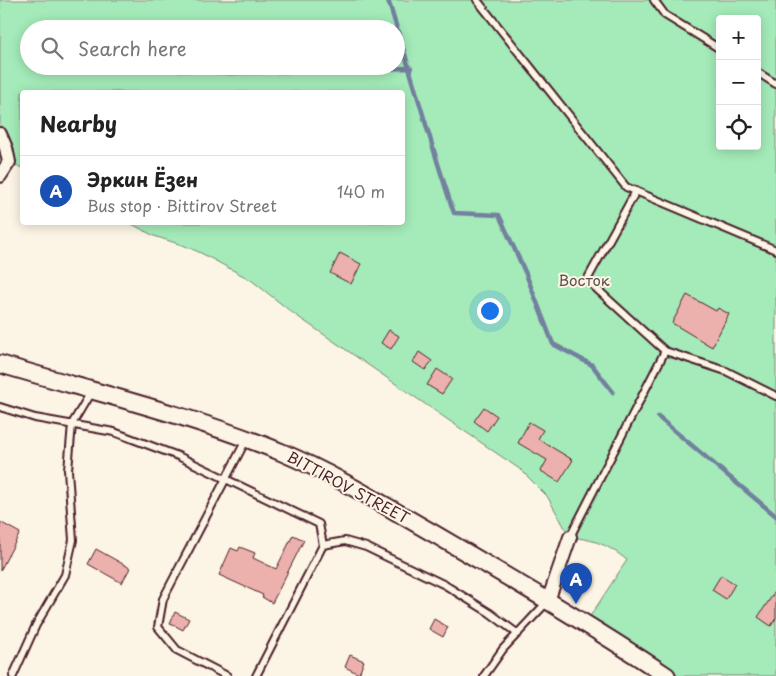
<!DOCTYPE html>
<html lang="en">
<head>
<meta charset="utf-8">
<style>
  :root { --surface:#fff; --page:#f6f6f6; --text:#222; --muted:#767676; --line:#e0e0e0; --accent:#d93025 }
  body { margin:0; font-family:"Playpen Sans",sans-serif; background:var(--page); color:var(--text) }
  .controls { position:absolute; right:15px; top:15px; display:grid; overflow:hidden; border-radius:5px; box-shadow:0 2px 12px #0003 }
  .controls button { width:45px; height:45px; display:grid; place-items:center; padding:0; border:0; border-bottom:1px solid var(--line); background:var(--surface); color:var(--text); font:25px sans-serif }
  .you { position:absolute; left:489px; top:310px; width:18px; height:18px; margin:-12px; border:4px solid #fff; border-radius:50%; background:#1a73e8; box-shadow:0 0 0 8px #1a73e833 }
  .badge { display:grid; place-items:center; width:32px; height:32px; border-radius:50%; background:var(--accent); color:#fff; font-size:16px; font-weight:700 }
  .pin { position:absolute; translate:-50% -41px; filter:drop-shadow(0 1px 2px #0008) }
  .pin::after { content:''; position:absolute; top:26px; width:18px; height:15px; background:inherit; clip-path:polygon(0 0,100% 0,50% 100%) }
  .list { margin:0; padding:0; list-style:none }
  h2 { display:flex; justify-content:space-between; align-items:center; height:65px; margin:0; padding:0 20px; font-size:21px }
  h2 small { font-size:16px; font-weight:400; color:var(--muted) }
  .list li { display:grid; grid-template-columns:32px 1fr auto; gap:15px; align-items:center; box-sizing:border-box; height:70px; padding:0 20px; border-top:1px solid var(--line) }
  .list b { display:block; font-size:19px; white-space:nowrap }
  .list p { margin:0; font-size:16px; white-space:nowrap; color:var(--muted) }
  .list em { font-size:16px; font-style:normal; color:var(--muted) }
  .icon { flex:none; width:28px; height:28px; fill:none; stroke:currentColor; stroke-width:2; stroke-linecap:round; stroke-linejoin:round }
  .map { position:relative; flex:none; width:776px; height:676px; overflow:hidden }
  .search { position:absolute; background:var(--surface); box-shadow:0 2px 12px #0003; left:20px; top:20px; width:385px; height:55px; display:flex; align-items:center; gap:12px; box-sizing:border-box; padding:0 18px; border-radius:28px; color:var(--muted); font-size:19px }
  .panel { position:absolute; background:var(--surface); box-shadow:0 2px 12px #0003; left:20px; top:90px; width:385px; height:135px; border-radius:5px }
  .map>svg:first-child { display:block }
  .green { fill:#a4ebb9; stroke:#778572; fill-rule:evenodd }
  .lines { fill:none; stroke-linecap:round; stroke-linejoin:round }
  .stream { stroke:#73809e; stroke-width:4.5 }
  .building { fill:#ecb1ad; stroke:#4a1f2b }
  .service-casing { stroke:#4a1f2b; stroke-width:10 }
  .minor-casing { stroke:#4a1f2b; stroke-width:16 }
  .tertiary-casing { stroke:#4a1f2b; stroke-width:20 }
  .service { stroke:#fcf5e5; stroke-width:6 }
  .minor { stroke:#fcf5e5; stroke-width:12 }
  .tertiary { stroke:#fcf5e5; stroke-width:16 }
  .labels { text-anchor:middle; stroke-width:4; stroke-linejoin:round; paint-order:stroke }
  .park-label { font-size:15px; fill:#60524e; stroke:#fcf5e5 }
  .street-label { font-size:15px; fill:#4a1f2b; stroke:#fcf5e5 }
</style>
</head>
<body>
<div class="map">
<svg width="776" height="676" viewBox="0 0 776 676">
  <rect width="100%" height="100%" fill="#fcf5e5"/>
  <filter id="ink" filterUnits="userSpaceOnUse"><feTurbulence type="fractalNoise" baseFrequency=".02" numOctaves="2"/><feDisplacementMap in="SourceGraphic" scale="10" xChannelSelector="R" yChannelSelector="G"/><feConvolveMatrix kernelMatrix="1 2 1 2 8 2 1 2 1" color-interpolation-filters="sRGB"/></filter>
  <g filter="url(#ink)">
    <!-- green -->
    <path class="green" d="M0 0H776V676H667L585 624 627 560C606 544 596 540 570 537L547 496 521 470 294 314 251 280 201 253 185 246 154 236 130 223 402 222V92H22V168L9 162 0 134ZM720 19H757V146H720ZM29 29H396V66H29Z"/>
    <g class="lines">
      <!-- stream -->
      <path class="stream" d="M388 0C411 71 430 143 454 213L499 215 526 274 553 344 592 365 613 392
        M128 66 230 73 411 68
        M658 417 776 516"/>
    </g>
    <!-- building -->
    <path class="building" d="M340 253 361 264 351 284 330 273Z
      M687 295 716 311 718 308 729 314 712 347 672 323Z
      M389 330 399 336 391 349 381 343Z
      M419 352 432 361 425 370 413 362Z
      M437 369 452 379 442 394 427 385Z
      M484 407 497 416 487 431 474 421Z
      M529 422 543 430 538 439 573 460 559 482 541 471 547 460 518 443Z
      M0 522 20 533 0 571Z
      M293 535 304 540 272 603 262 597 263 595 219 575 231 548 238 551 240 547 255 553 253 558 276 569Z
      M96 549 130 568 122 583 88 564Z
      M721 575 735 584 726 599 712 590Z
      M776 590V618L771 626 758 617Z
      M175 612 189 619 183 630 170 623Z
      M434 619 448 627 443 637 429 629Z
      M350 655 364 661 359 674 345 667Z"/>
    <g class="lines">
      <defs>
        <path id="service" d="M477 0 626 187 776 250
          M654 0 665 15 720 49
          M757 72 776 84
          M636 191 587 280 665 351
          M0 407 35 418 114 432 178 456 319 524 323 545
          M570 537 665 351 726 371 776 396
          M13 676 36 625 65 575 73 540 68 470 72 424 91 392
          M227 676 177 650 158 627 163 599 246 440
          M256 676 323 545 345 541 366 547 445 585 490 613 518 634
          M484 676 503 649 548 601"/>
        <path id="minor" d="M0 134 6 148 9 162 0 176
          M548 601 570 537"/>
        <path id="tertiary" d="M0 364C94 392 190 415 281 452 336 475 387 507 438 536 515 581 592 626 667 676"/>
      </defs>
      <!-- service casing -->
      <use href="#service" class="service-casing"/>
      <!-- minor casing -->
      <use href="#minor" class="minor-casing"/>
      <!-- tertiary casing -->
      <use href="#tertiary" class="tertiary-casing"/>
      <!-- service -->
      <use href="#service" class="service"/>
      <!-- minor -->
      <use href="#minor" class="minor"/>
      <!-- tertiary -->
      <use href="#tertiary" class="tertiary"/>
    </g>
  </g>
  <g class="labels">
    <!-- park labels -->
    <g class="park-label">
      <text x="584" y="286">Восток</text>
    </g>
    <!-- street labels -->
    <g class="street-label">
      <text transform="translate(348 488) rotate(28)" y="5">BITTIROV STREET</text>
    </g>
  </g>
</svg>
<div class="controls">
<button>+</button>
<button>−</button>
<button><svg class="icon" aria-label="locate" viewBox="0 0 24 24"><circle cx="12" cy="12" r="6"/><path d="M12 2v4M12 18v4M2 12h4M18 12h4"/></svg></button>
</div>
<div class="you"></div>
<div class="pin badge" style="left:576px;top:604px;background:#1a4fb4">A</div>
<div class="search"><svg class="icon" aria-label="search" viewBox="0 0 24 24"><circle cx="10" cy="10" r="6"/><path d="M15 15l6 6"/></svg>Search here</div>
<section class="panel">
<h2>Nearby<small></small></h2>
<ul class="list">
<li><span class="badge" style="background:#1a4fb4">A</span><div><b>Эркин Ёзен</b><p>Bus stop · Bittirov Street</p></div><em>140 m</em></li>
</ul>
</section>
</div>
</body>
</html>
